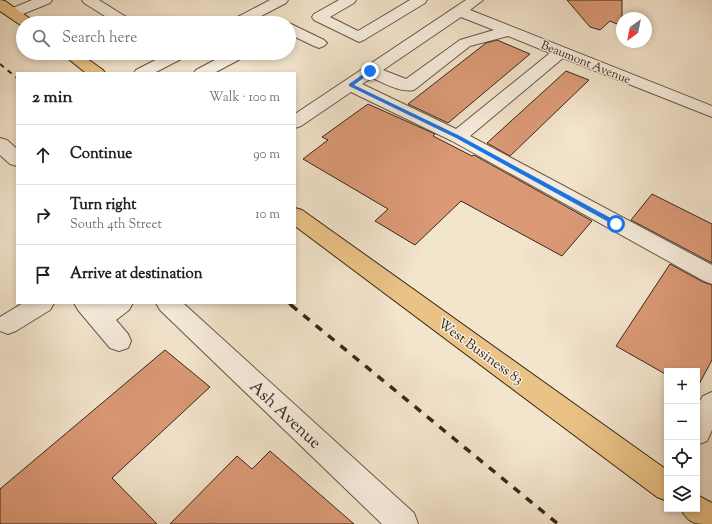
<!DOCTYPE html>
<html lang="en">
<head>
<meta charset="utf-8">
<style>
  :root { --surface:#fff; --page:#f6f6f6; --text:#202124; --muted:#757577; --line:#e0e0e0 }
  body { margin:0; font-family:"Sorts Mill Goudy",serif; background:var(--page); color:var(--text) }
  .controls { position:absolute; right:12px; bottom:12px; display:grid; overflow:hidden; border-radius:0px; box-shadow:0 2px 6px #0003 }
  .controls button { width:36px; height:36px; display:grid; place-items:center; padding:0; border:0; border-bottom:1px solid var(--line); background:var(--surface); color:var(--text); font:20px sans-serif }
  .compass { position:absolute; left:616px; top:12px; width:36px; height:36px; border-radius:50%; background:var(--surface); box-shadow:0 2px 6px #0003; rotate:212deg }
  .stop { position:absolute; width:12px; height:12px; margin:-9px; border:3px solid #1a73e8; border-radius:50%; background:#fff }
  .stop.end { background:#1a73e8; border-color:#fff; box-shadow:0 1px 4px #0008 }
  .list { margin:0; padding:0; list-style:none }
  h2 { display:flex; justify-content:space-between; align-items:center; height:52px; margin:0; padding:0 16px; font-size:17px }
  h2 small { font-size:13px; font-weight:400; color:var(--muted) }
  .list li { display:grid; grid-template-columns:26px 1fr auto; gap:12px; align-items:center; box-sizing:border-box; height:60px; padding:0 16px; border-top:1px solid var(--line) }
  .list b { display:block; font-size:15px; white-space:nowrap }
  .list p { margin:0; font-size:13px; white-space:nowrap; color:var(--muted) }
  .list em { font-size:13px; font-style:normal; color:var(--muted) }
  .icon { flex:none; width:22px; height:22px; fill:none; stroke:currentColor; stroke-width:2; stroke-linecap:round; stroke-linejoin:round }
  .map { position:relative; flex:none; width:712px; height:524px; overflow:hidden }
  .search { position:absolute; background:var(--surface); box-shadow:0 2px 6px #0003; left:16px; top:16px; width:280px; height:44px; display:flex; align-items:center; gap:10px; box-sizing:border-box; padding:0 14px; border-radius:22px; color:var(--muted); font-size:15px }
  .panel { position:absolute; background:var(--surface); box-shadow:0 2px 6px #0003; left:16px; top:72px; width:280px; height:232px; border-radius:0px }
  .map>svg:first-child { display:block }
  .building { fill:#db9976; stroke:#382819 }
  .lines { fill:none; stroke-linecap:round; stroke-linejoin:round }
  .minor-casing { stroke:#675746; stroke-width:2 }
  .major-casing { stroke:#382819; stroke-width:2 }
  .minor { fill:#f7edde; fill-rule:evenodd }
  .major { fill:#eac286; fill-rule:evenodd }
  .rail-far2 { stroke:#382819; stroke-width:2; stroke-dasharray:5 5; stroke-linecap:butt }
  .rail-far1 { stroke:#382819; stroke-width:3; stroke-dasharray:6 6; stroke-linecap:butt }
  .rail { stroke:#382819; stroke-width:3.5; stroke-dasharray:8 8; stroke-linecap:butt }
  .route { fill:#1a73e8 }
  .labels { text-anchor:middle; stroke-width:3; stroke-linejoin:round; paint-order:stroke }
  .far-street-label { font-size:12px; fill:#382819; stroke:#f7edde }
  .street-label { font-size:14px; fill:#382819; stroke:#f7edde }
  .near-street-label { font-size:17px; fill:#382819; stroke:#f7edde }
</style>
</head>
<body>
<div class="map">
<svg width="712" height="524" viewBox="0 0 712 524">
  <rect width="100%" height="100%" fill="#f3e4cc"/>
  <filter id="stains"><feTurbulence type="fractalNoise" baseFrequency=".005" numOctaves="4"/><feColorMatrix values="0 0 0 0 .2 0 0 0 0 .09 0 0 0 0 .02 0 0 0 .5 -.17"/></filter>
  <radialGradient id="worn" r=".72"><stop offset=".6" stop-color="#630" stop-opacity="0"/><stop offset="1" stop-color="#630" stop-opacity=".3"/></radialGradient>
  <!-- building -->
  <path class="building" d="M567 0H622V26L610 21 600 30 590 27Z
    M497 40 530 54 448 123 408 104 486 43Z
    M566 71 589 80 510 156 487 143Z
    M368 104 435 134 433 136 472 156 474 155 592 221 562 256 461 201 415 245 375 221 388 209 303 159 328 140 322 137Z
    M652 194 712 224V263L631 220Z
    M670 264 703 282 712 285V360L697 388V371H667V375L616 346Z
    M165 350 210 387 112 478 157 524H0V489Z
    M270 451 354 524H170L237 456 252 469Z"/>
  <g class="lines">
    <defs>
      <path id="minor" d="M32 0H52L50 3 18 16 13 17 8 16 6 13 8 10Z
        M82 0H99L131 20 133 23H116L84 3Z
        M270 0H288L286 3 248 23H230L232 20Z
        M339 0H356L354 3 330 17 358 31 410 0H427L425 3 364 40 359 42 314 20 312 17 314 14Z
        M466 0H483L470 10 712 106V117L563 58 470 136 712 265V284L704 281 452 141 351 92 301 126 295 128V114ZM461 17 494 30 460 40 406 79 383 70ZM508 36 550 53 456 129 362 84 372 78C384 83 401 93 414 90L470 46Z
        M289 23 324 40 327 43 324 46 319 48 314 46 289 34Z
        M169 53H189L187 56 154 73H134L136 70Z
        M228 53H248L246 56 214 73H194L196 70Z
        M0 138 7 140 17 149V166L10 164 0 155Z
        M23 303H54L50 310 16 331 8 334 0 331V317Z
        M74 303H133L129 310 116 320 128 334 131 341 128 348 119 351 110 348 78 310Z
        M156 303H183L414 513 418 524H382L160 310Z
        M712 392V430L707 441 697 445V406L703 396Z"/>
      <path id="major" d="M0 0 5 1 32 20 34 23H23V26H22L0 11Z
        M61 53H79L103 70 105 73H86Z
        M295 208 302 210 667 470V501L657 497 295 226Z
        M697 495 712 503V524C694 524 689 524 681 509H697Z"/>
    </defs>
    <!-- minor casing -->
    <use href="#minor" class="minor-casing"/>
    <!-- major casing -->
    <use href="#major" class="major-casing"/>
    <!-- minor -->
    <use href="#minor" class="minor"/>
    <!-- major -->
    <use href="#major" class="major"/>
    <!-- rail-far2 -->
    <path class="rail-far2" d="M0 64 17 78"/>
    <!-- rail-far1 -->
    <path class="rail-far1" d="M289 303 292 306"/>
    <!-- rail -->
    <path class="rail" d="M291 305 558 524"/>
  </g>
  <!-- route -->
  <path class="route" d="M369 70 373 71 354 85 460 136 618 222V225H614L456 138 349 86V84Z"/>
  <g class="labels">
    <!-- far-street labels -->
    <g class="far-street-label">
      <text transform="translate(586 62) rotate(22)" y="4">Beaumont Avenue</text>
    </g>
    <!-- street labels -->
    <g class="street-label">
      <text transform="translate(481 351) rotate(36)" y="5">West Business 83</text>
    </g>
    <!-- near-street labels -->
    <g class="near-street-label">
      <text transform="translate(286 414) rotate(43)" y="6">Ash Avenue</text>
    </g>
  </g>
  <rect width="100%" height="100%" filter="url(#stains)"/>
  <rect width="100%" height="100%" fill="url(#worn)"/>
</svg>
<div class="controls">
<button>+</button>
<button>−</button>
<button><svg class="icon" aria-label="locate" viewBox="0 0 24 24"><circle cx="12" cy="12" r="6"/><path d="M12 2v4M12 18v4M2 12h4M18 12h4"/></svg></button>
<button><svg class="icon" aria-label="layers" viewBox="0 0 24 24"><path d="M12 4l9 5-9 5-9-5zM3 14l9 5 9-5"/></svg></button>
</div>
<svg class="compass" viewBox="-18 -18 36 36"><path d="M0-13l5 13h-10z" fill="#e53935"/><path d="M0 13l5-13h-10z" fill="#757577"/></svg>
<div class="stop" style="left:616px;top:224px"></div>
<div class="stop end" style="left:370px;top:71px"></div>
<div class="search"><svg class="icon" aria-label="search" viewBox="0 0 24 24"><circle cx="10" cy="10" r="6"/><path d="M15 15l6 6"/></svg>Search here</div>
<section class="panel">
<h2>2 min<small>Walk · 100 m</small></h2>
<ul class="list">
<li><svg class="icon" aria-label="ahead" viewBox="0 0 24 24"><path d="M12 20V5M6 11l6-6 6 6"/></svg><div><b>Continue</b></div><em>90 m</em></li>
<li><svg class="icon" aria-label="right" viewBox="0 0 24 24"><path d="M7 20v-9h11M14 6l5 5-5 5"/></svg><div><b>Turn right</b><p>South 4th Street</p></div><em>10 m</em></li>
<li><svg class="icon" aria-label="arrive" viewBox="0 0 24 24"><path d="M6 21V4h12l-3 4 3 4H6"/></svg><div><b>Arrive at destination</b></div></li>
</ul>
</section>
</div>
</body>
</html>
